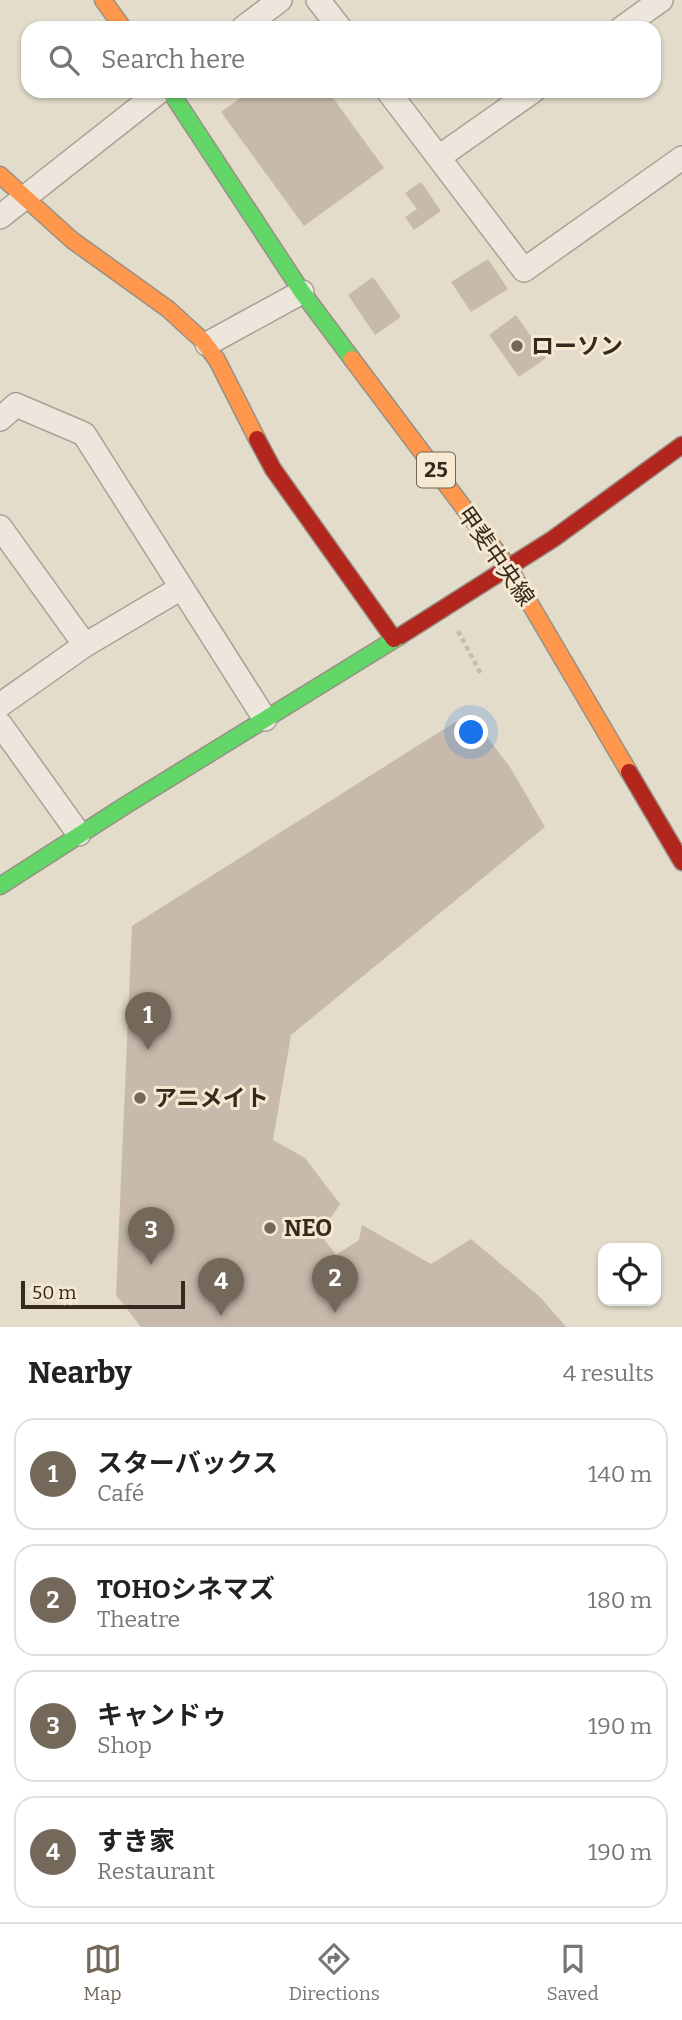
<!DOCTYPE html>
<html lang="en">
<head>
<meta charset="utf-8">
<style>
  :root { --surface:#fff; --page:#f6f6f6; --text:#222; --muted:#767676; --line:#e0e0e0; --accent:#73685a }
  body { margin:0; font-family:Bitter,"Noto Sans JP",serif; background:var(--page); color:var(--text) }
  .controls { position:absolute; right:21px; bottom:21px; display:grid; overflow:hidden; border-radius:14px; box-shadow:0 2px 5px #0004 }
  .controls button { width:63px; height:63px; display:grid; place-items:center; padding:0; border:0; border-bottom:2px solid var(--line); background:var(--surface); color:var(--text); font:35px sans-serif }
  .scale { position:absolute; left:21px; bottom:18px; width:164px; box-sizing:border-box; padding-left:7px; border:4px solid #37291d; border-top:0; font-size:19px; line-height:24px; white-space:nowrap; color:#37291d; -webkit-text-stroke:5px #f5e9d1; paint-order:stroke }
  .you { position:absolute; left:472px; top:733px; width:24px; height:24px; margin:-18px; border:5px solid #fff; border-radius:50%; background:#1a73e8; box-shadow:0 0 0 10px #1a73e833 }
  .badge { display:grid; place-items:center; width:46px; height:46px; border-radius:50%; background:var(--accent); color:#fff; font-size:23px; font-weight:700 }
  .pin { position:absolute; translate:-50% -58px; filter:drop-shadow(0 2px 4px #0008) }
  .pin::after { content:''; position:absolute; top:37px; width:24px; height:21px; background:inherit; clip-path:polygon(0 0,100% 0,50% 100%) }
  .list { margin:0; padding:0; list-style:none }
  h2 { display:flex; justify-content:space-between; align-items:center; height:91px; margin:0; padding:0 28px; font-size:30px }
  h2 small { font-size:23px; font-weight:400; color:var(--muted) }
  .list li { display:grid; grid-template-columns:46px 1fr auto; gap:21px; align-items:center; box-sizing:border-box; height:112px; margin:0 14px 14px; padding:0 14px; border:2px solid var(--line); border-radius:21px }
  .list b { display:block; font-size:26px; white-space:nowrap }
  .list p { margin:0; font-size:23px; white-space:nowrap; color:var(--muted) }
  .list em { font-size:23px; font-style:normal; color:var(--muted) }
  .icon { flex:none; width:38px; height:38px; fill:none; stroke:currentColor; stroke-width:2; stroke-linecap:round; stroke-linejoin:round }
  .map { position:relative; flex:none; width:682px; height:1327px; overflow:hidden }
  .search { position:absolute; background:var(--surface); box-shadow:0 2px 5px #0004; left:21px; right:21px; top:21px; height:77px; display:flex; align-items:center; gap:18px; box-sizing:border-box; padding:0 24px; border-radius:21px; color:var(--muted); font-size:26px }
  .sheet { height:595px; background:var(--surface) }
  nav { display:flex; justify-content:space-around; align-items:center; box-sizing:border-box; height:98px; border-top:2px solid var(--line); background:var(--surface); font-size:19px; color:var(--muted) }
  nav a { display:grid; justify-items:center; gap:4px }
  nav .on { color:var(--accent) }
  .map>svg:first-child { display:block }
  .building { fill:#c7baac }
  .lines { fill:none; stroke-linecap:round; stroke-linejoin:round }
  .street-casing { stroke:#a8a195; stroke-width:26 }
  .fast-casing { stroke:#989085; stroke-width:19 }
  .slow-casing { stroke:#989085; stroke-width:19 }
  .jam-casing { stroke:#989085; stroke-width:19 }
  .path { stroke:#c4bdb4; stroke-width:4.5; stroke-dasharray:5 3.5; stroke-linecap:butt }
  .street { stroke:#ece6dd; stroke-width:23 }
  .fast { stroke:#63d668; stroke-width:16 }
  .slow { stroke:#ff974d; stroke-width:16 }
  .jam { stroke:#b3261e; stroke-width:16 }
  .poi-dot { fill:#73685a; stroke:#f5e9d1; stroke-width:2.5 }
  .labels { text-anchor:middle; stroke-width:6; stroke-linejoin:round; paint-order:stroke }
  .shield { fill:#f5e9d1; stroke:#706353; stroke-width:2 }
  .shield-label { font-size:21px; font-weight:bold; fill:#37291d }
  .poi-label { font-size:23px; font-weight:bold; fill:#37291d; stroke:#f5e9d1; text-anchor:start }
  .street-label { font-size:23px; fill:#37291d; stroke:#f5e9d1 }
</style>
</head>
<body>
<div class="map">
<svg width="682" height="1327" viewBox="0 0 682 1327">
  <rect width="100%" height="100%" fill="#e3dccb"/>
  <!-- building -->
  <path class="building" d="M250 91H328L384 168 304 226 221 112Z
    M421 182 441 211 414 230 405 217 417 209 405 193Z
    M488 259 508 289 471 312 451 282Z
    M373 277 401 317 375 335 348 295Z
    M516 315 546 358 519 377 489 335Z
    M470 715 510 767 545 827 291 1035 273 1140 305 1158 340 1204 320 1234 336 1255 359 1240 362 1225 431 1264 471 1239 540 1297 566 1327H141L116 1295 132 926 452 724Z"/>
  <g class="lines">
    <defs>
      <path id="street" d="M318 0 340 28
        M243 28 280 0
        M622 28 661 0
        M388 91 524 270 682 158
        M439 157 533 91
        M0 217 160 91
        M207 344 302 292
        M0 419 16 405 84 434 265 719
        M0 527 85 645
        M0 705 85 645 181 588
        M0 724 79 834"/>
      <path id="fast" d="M170 91 302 292 352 359
        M0 886 126 805 400 636"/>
      <path id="slow" d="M103 0 123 28
        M0 175 72 240 168 309 203 341 217 360 257 439
        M352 359 509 568 629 772"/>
      <path id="jam" d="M257 439 273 469 394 639
        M400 636 553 539 682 445
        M629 772 682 862"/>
    </defs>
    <!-- street casing -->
    <use href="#street" class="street-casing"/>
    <!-- fast casing -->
    <use href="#fast" class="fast-casing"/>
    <!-- slow casing -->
    <use href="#slow" class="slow-casing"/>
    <!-- jam casing -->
    <use href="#jam" class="jam-casing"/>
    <!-- path -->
    <path class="path" d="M458 631 481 674"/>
    <!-- street -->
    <use href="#street" class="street"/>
    <!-- fast -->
    <use href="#fast" class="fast"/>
    <!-- slow -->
    <use href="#slow" class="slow"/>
    <!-- jam -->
    <use href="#jam" class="jam"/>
  </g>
  <!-- markers -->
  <g class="poi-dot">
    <circle cx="517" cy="346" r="7"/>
    <circle cx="140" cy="1098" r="7"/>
    <circle cx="270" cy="1228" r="7"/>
  </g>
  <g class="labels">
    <!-- shield labels -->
    <rect class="shield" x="417" y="452.5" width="38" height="35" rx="5"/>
    <g class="shield-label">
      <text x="436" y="477">25</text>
    </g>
    <!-- poi labels -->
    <g class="poi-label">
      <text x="531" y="354">ローソン</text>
      <text x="154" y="1106">アニメイト</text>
      <text x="284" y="1236">NEO</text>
    </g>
    <!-- street labels -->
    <g class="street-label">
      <text transform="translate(496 556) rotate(55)" y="8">甲斐中央線</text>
    </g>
  </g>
</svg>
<div class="controls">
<button><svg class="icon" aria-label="locate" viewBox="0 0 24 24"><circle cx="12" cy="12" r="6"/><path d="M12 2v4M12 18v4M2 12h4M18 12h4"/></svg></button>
</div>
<div class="scale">50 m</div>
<div class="you"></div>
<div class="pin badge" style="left:148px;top:1050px">1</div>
<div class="pin badge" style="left:335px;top:1313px">2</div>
<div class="pin badge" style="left:151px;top:1265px">3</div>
<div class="pin badge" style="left:221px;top:1316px">4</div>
<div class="search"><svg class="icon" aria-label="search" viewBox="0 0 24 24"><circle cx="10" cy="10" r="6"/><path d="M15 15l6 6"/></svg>Search here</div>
</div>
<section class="sheet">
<h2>Nearby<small>4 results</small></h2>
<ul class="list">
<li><span class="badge">1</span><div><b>スターバックス</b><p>Café</p></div><em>140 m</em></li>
<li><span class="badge">2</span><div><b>TOHOシネマズ</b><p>Theatre</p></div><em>180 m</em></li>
<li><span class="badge">3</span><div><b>キャンドゥ</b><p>Shop</p></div><em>190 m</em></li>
<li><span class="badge">4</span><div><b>すき家</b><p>Restaurant</p></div><em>190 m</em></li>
</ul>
</section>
<nav>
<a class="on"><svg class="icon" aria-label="map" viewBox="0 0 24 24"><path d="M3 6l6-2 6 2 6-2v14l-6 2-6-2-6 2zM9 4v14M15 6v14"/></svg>Map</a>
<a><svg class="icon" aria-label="directions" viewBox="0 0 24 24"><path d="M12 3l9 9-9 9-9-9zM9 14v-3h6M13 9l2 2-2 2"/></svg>Directions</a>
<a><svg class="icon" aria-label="saved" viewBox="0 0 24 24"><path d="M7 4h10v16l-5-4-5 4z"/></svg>Saved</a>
</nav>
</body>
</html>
